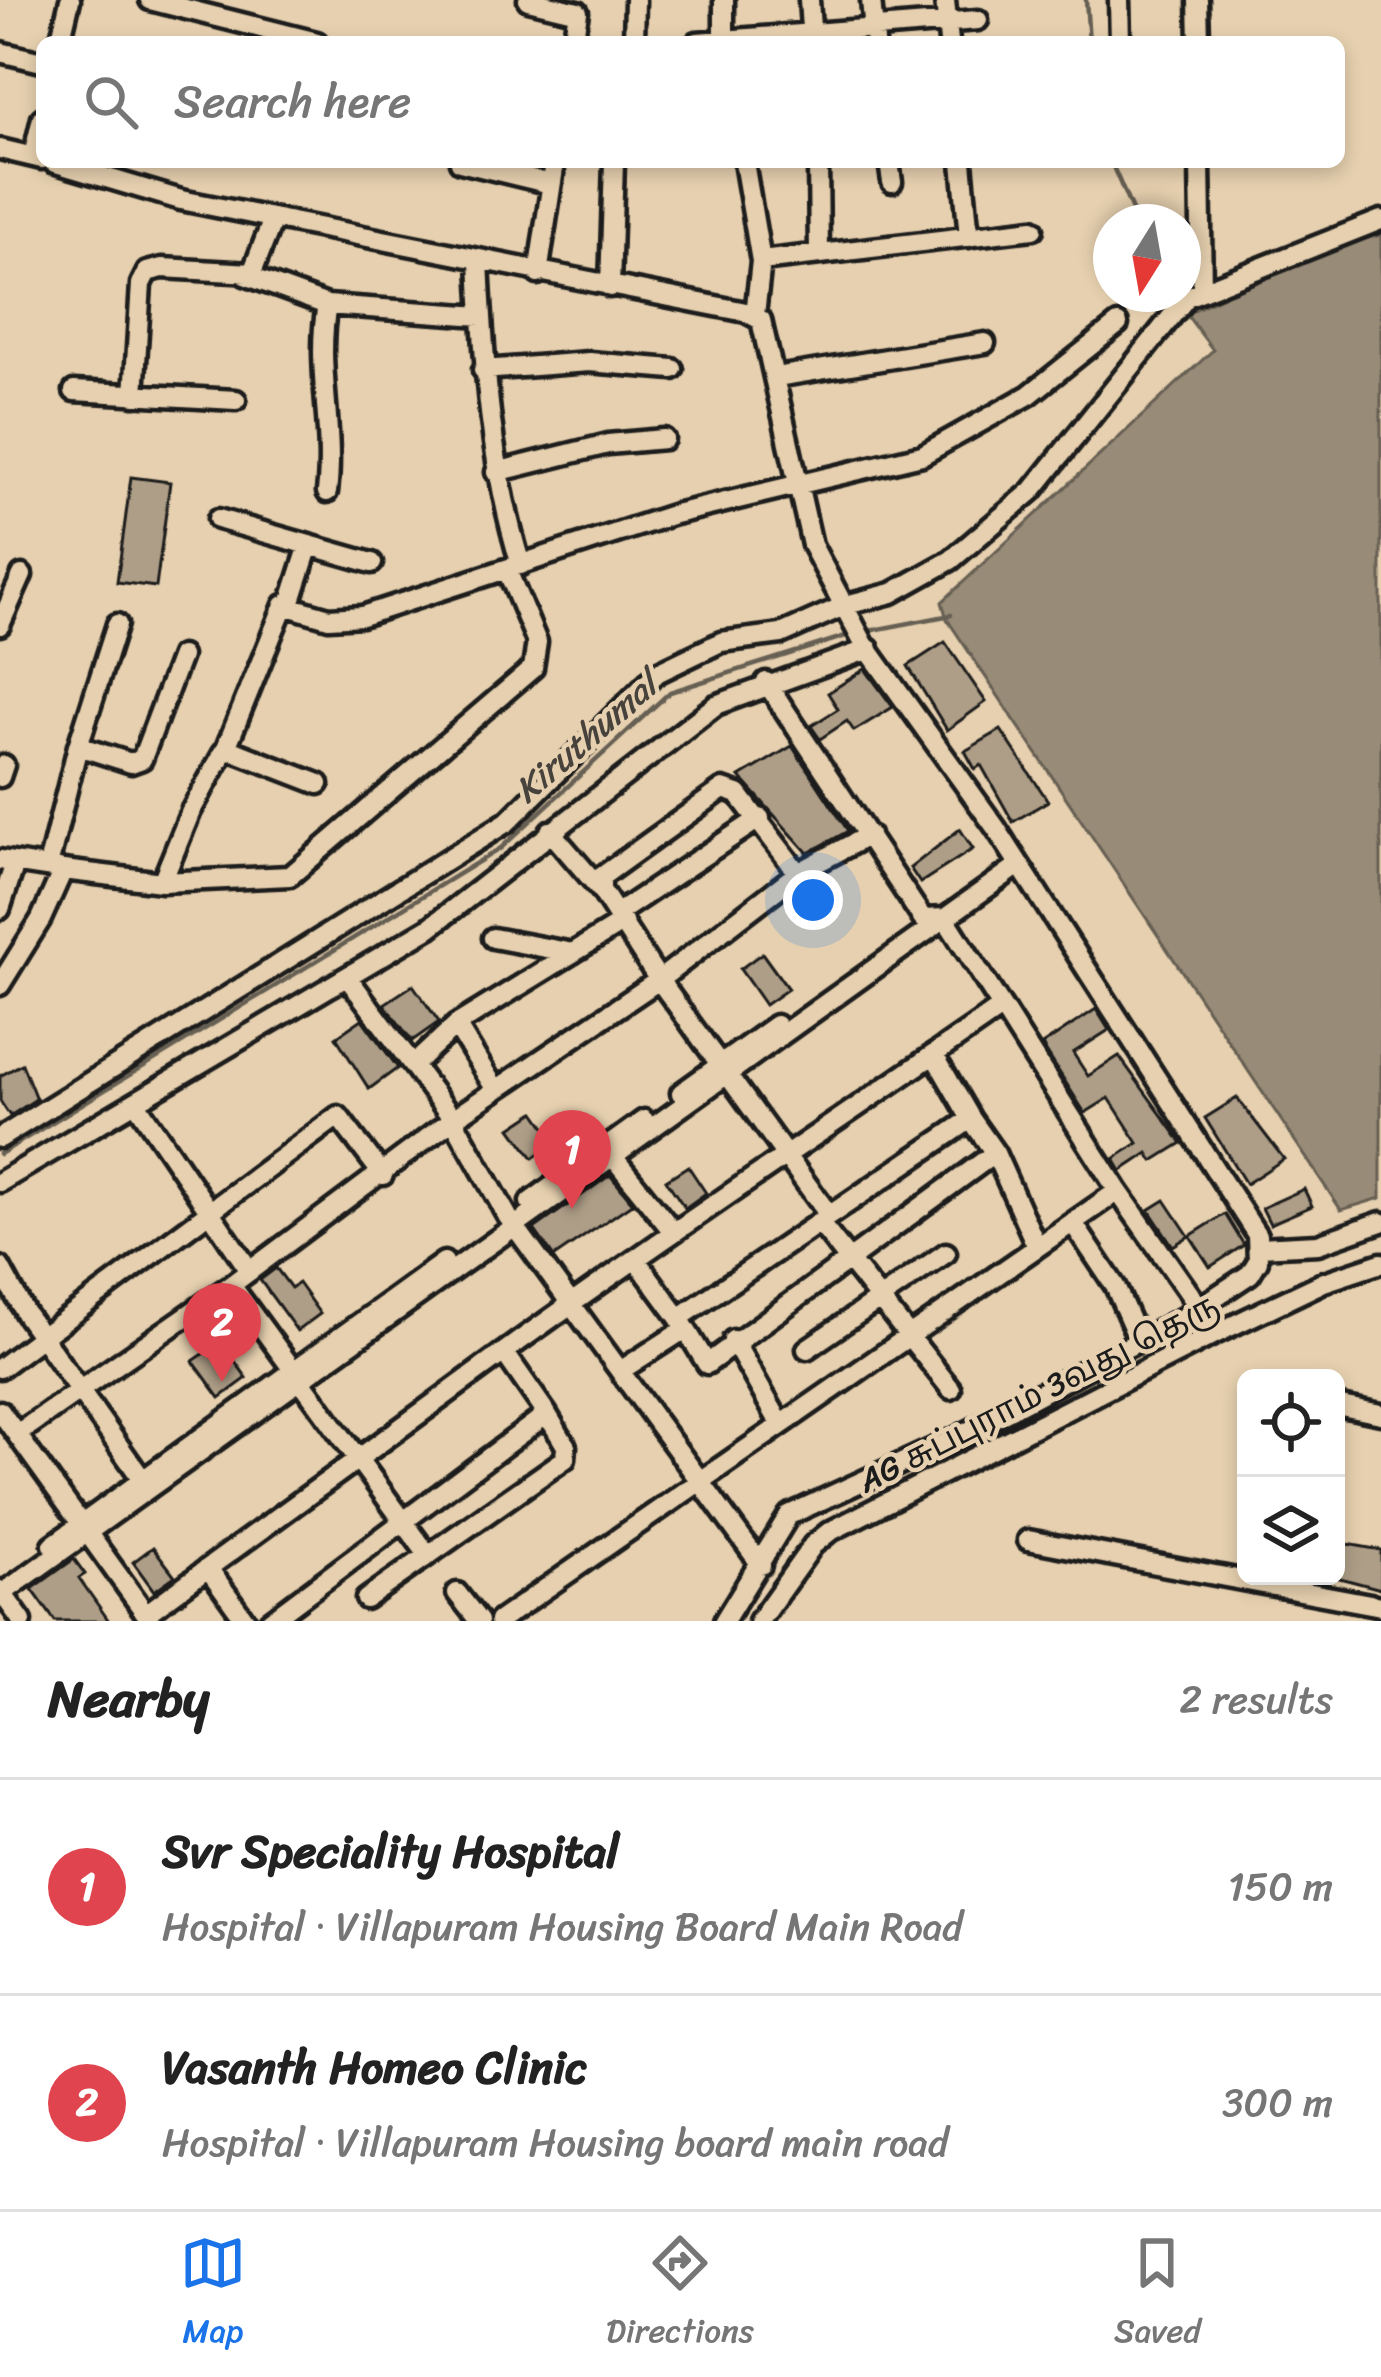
<!DOCTYPE html>
<html lang="en">
<head>
<meta charset="utf-8">
<style>
  :root { --surface:#fff; --page:#f6f6f6; --text:#222; --muted:#767676; --line:#e0e0e0; --accent:#1a73e8 }
  body { margin:0; font-family:Sriracha,"Noto Sans Tamil",sans-serif; background:var(--page); color:var(--text) }
  .controls { position:absolute; right:36px; bottom:36px; display:grid; overflow:hidden; border-radius:18px; box-shadow:0 6px 18px #0003 }
  .controls button { width:108px; height:108px; display:grid; place-items:center; padding:0; border:0; border-bottom:3px solid var(--line); background:var(--surface); color:var(--text); font:60px sans-serif }
  .compass { position:absolute; left:1093px; top:204px; width:108px; height:108px; border-radius:50%; background:var(--surface); box-shadow:0 6px 18px #0003; rotate:191deg }
  .you { position:absolute; left:813px; top:900px; width:42px; height:42px; margin:-30px; border:9px solid #fff; border-radius:50%; background:#1a73e8; box-shadow:0 0 0 18px #1a73e833 }
  .badge { display:grid; place-items:center; width:78px; height:78px; border-radius:50%; background:var(--accent); color:#fff; font-size:39px; font-weight:700 }
  .pin { position:absolute; translate:-50% -99px; filter:drop-shadow(0 3px 6px #0008) }
  .pin::after { content:''; position:absolute; top:63px; width:42px; height:36px; background:inherit; clip-path:polygon(0 0,100% 0,50% 100%) }
  .list { margin:0; padding:0; list-style:none }
  h2 { display:flex; justify-content:space-between; align-items:center; height:156px; margin:0; padding:0 48px; font-size:51px }
  h2 small { font-size:39px; font-weight:400; color:var(--muted) }
  .list li { display:grid; grid-template-columns:78px 1fr auto; gap:36px; align-items:center; box-sizing:border-box; height:216px; padding:0 48px; border-top:3px solid var(--line) }
  .list b { display:block; font-size:45px; white-space:nowrap }
  .list p { margin:0; font-size:39px; white-space:nowrap; color:var(--muted) }
  .list em { font-size:39px; font-style:normal; color:var(--muted) }
  .icon { flex:none; width:66px; height:66px; fill:none; stroke:currentColor; stroke-width:2; stroke-linecap:round; stroke-linejoin:round }
  .map { position:relative; flex:none; width:1381px; height:1621px; overflow:hidden }
  .search { position:absolute; background:var(--surface); box-shadow:0 6px 18px #0003; left:36px; right:36px; top:36px; height:132px; display:flex; align-items:center; gap:30px; box-sizing:border-box; padding:0 42px; border-radius:18px; color:var(--muted); font-size:45px }
  .sheet { height:588px; background:var(--surface) }
  nav { display:flex; justify-content:space-around; align-items:center; box-sizing:border-box; height:168px; border-top:3px solid var(--line); background:var(--surface); font-size:33px; color:var(--muted) }
  nav a { display:grid; justify-items:center; gap:6px }
  nav .on { color:var(--accent) }
  .map>svg:first-child { display:block }
  .water { fill:#988b77; stroke:#665f53; stroke-width:3 }
  .lines { fill:none; stroke-linecap:round; stroke-linejoin:round }
  .stream { stroke:#665f53; stroke-width:4.5 }
  .building { fill:#ae9e87; stroke:#1c1c1c; stroke-width:3 }
  .minor-casing { stroke:#1c1c1c; stroke-width:27 }
  .minor { stroke:#e6d0af; stroke-width:18 }
  .labels { text-anchor:middle; stroke-width:9; stroke-linejoin:round; paint-order:stroke }
  .street-label { font-size:33px; fill:#1c1c1c; stroke:#e6d0af }
  .water-label { font-size:36px; font-style:italic; fill:#47433c; stroke:#e6d0af }
</style>
</head>
<body>
<div class="map">
<svg width="1381" height="1621" viewBox="0 0 1381 1621">
  <rect width="100%" height="100%" fill="#e6d0af"/>
  <filter id="ink" filterUnits="userSpaceOnUse"><feTurbulence type="fractalNoise" baseFrequency=".00833" numOctaves="2"/><feDisplacementMap in="SourceGraphic" scale="24" xChannelSelector="R" yChannelSelector="G"/><feConvolveMatrix kernelMatrix="1 2 1 2 8 2 1 2 1" color-interpolation-filters="sRGB"/></filter>
  <g filter="url(#ink)">
    <!-- water -->
    <path class="water" d="M1381 235V1198L1341 1210 947 619 942 602 1213 350 1186 314 1322 248Z"/>
    <g class="lines">
      <!-- stream -->
      <path class="stream" d="M1086 0 1089 42
        M1111 162 1137 222
        M863 632 951 615
        M0 1154 501 848 670 692 852 634"/>
    </g>
    <!-- building -->
    <path class="building" d="M131 477 170 482 156 587 117 582Z
      M945 642 986 702 947 730 908 666Z
      M865 669 893 707 854 731 847 721 820 739 811 726 838 709 828 693Z
      M1001 730 1048 801 1013 822 981 765 975 769 965 751Z
      M792 746 848 831 808 853 740 777Z
      M960 829 973 849 920 883 910 868Z
      M762 953 788 989 765 1005 740 969Z
      M413 985 439 1022 412 1041 384 1004Z
      M1096 1009 1109 1030 1073 1053 1088 1076 1119 1056 1182 1143 1153 1161 1148 1153 1121 1171 1114 1159 1138 1143 1109 1098 1085 1113 1042 1045Z
      M362 1019 398 1068 369 1089 336 1037Z
      M22 1064 36 1099 10 1116 0 1101V1076Z
      M1237 1098 1284 1159 1246 1184 1205 1118Z
      M535 1112 556 1142 533 1158 511 1128Z
      M688 1166 706 1193 685 1208 666 1180Z
      M610 1175 633 1203 554 1257 534 1229Z
      M1304 1189 1312 1206 1270 1224 1262 1208Z
      M1165 1200 1189 1236 1173 1246 1149 1210Z
      M1225 1214 1244 1245 1210 1267 1190 1236Z
      M276 1268 291 1288 298 1283 320 1314 297 1331 260 1280Z
      M221 1342 247 1378 220 1398 193 1361Z
      M1336 1542 1381 1550V1589L1336 1577Z
      M153 1547 175 1576 154 1591 133 1562Z
      M74 1559 85 1574 79 1578 109 1621H55L32 1589Z"/>
    <g class="lines">
      <defs>
        <path id="minor" d="M150 0 317 42
          M528 0 578 12 573 42
          M724 0V42
          M809 0 812 42
          M871 0 875 42
          M945 0 949 42
          M1119 0 1120 42
          M1198 0 1199 42
          M60 42 70 0
          M634 42 635 0
          M697 42 978 20
          M0 52 42 62
          M0 149 42 159
          M33 156 42 118
          M53 162 181 200 746 312 761 320 812 545 864 644 996 828 1257 1235 1258 1261 1250 1274 1188 1315 954 1439 789 1515 724 1621
          M460 162 551 184
          M744 162 761 261 755 315
          M818 162 819 254
          M889 162 892 182
          M962 162 969 237
          M1200 162 1202 290
          M761 261 1033 229
          M479 262C484 366 490 464 521 565
          M538 274 555 162
          M245 275 327 305
          M610 287 614 162
          M483 370 589 362 673 369
          M776 377 985 343
          M74 391 236 400
          M134 395 141 284 147 272 162 268 252 273 273 219
          M496 472 608 444 664 439
          M327 492C335 429 315 367 327 305L481 316
          M218 519 372 563
          M290 604 309 545
          M0 625 22 575
          M766 682 923 919 945 918 1002 1007
          M78 746 131 763 142 759 181 656
          M226 748 319 784
          M0 777 4 765
          M723 789 738 794 798 873 659 980 601 890V877Z
          M550 831 601 890
          M0 860 59 869
          M48 866 78 746 117 624
          M798 873 869 835
          M162 882 290 876 533 668 537 642 507 570
          M0 909 15 863
          M618 913 760 818
          M493 938 573 953
          M348 978 453 1119 508 1217 761 1565
          M0 985 41 919 63 870 162 882 191 811 226 748 284 605 329 618 362 616 675 514 922 455 1029 395 1118 324
          M413 1065 456 1025
          M496 1090 456 1025 623 922
          M681 1093 776 1025
          M136 1103 250 1271
          M0 1138 507 822 657 673 721 642 781 634 846 605 892 593 951 560 1032 491 1187 297 1381 220
          M995 1153 1037 1247
          M614 1158 671 1229
          M0 1182 429 928 716 705 869 649
          M1118 1191 1217 1333
          M530 1202 644 1120
          M819 1222 951 1389
          M1073 1223 1115 1286 1139 1341
          M1259 1247 1318 1244 1381 1222
          M637 1261 679 1318 971 1119 934 1055
          M0 1267 25 1313 142 1479
          M679 1318 707 1364 995 1153 971 1119
          M733 1340 781 1425
          M807 1349 946 1253
          M504 1352 358 1459 231 1285 453 1119 659 980 829 1215
          M0 1368 338 1116 383 1175
          M620 1371 682 1331
          M1336 1405 1381 1414
          M0 1411 151 1621
          M17 1434 231 1285
          M1028 1540 1381 1606
          M53 1545 444 1262
          M208 1568 358 1459 428 1555
          M0 1590 22 1621
          M457 1593 479 1621
          M0 1595 1019 865
          M366 1599 565 1459 566 1446 547 1414
          M146 1614 208 1568 246 1621
          M270 1621 547 1414 504 1352C668 1233 836 1123 1002 1007L1118 1191 499 1621
          M759 1621 813 1545 829 1532 1217 1333 1324 1282 1381 1263"/>
      </defs>
      <!-- minor casing -->
      <use href="#minor" class="minor-casing"/>
      <!-- minor -->
      <use href="#minor" class="minor"/>
    </g>
  </g>
  <g class="labels">
    <!-- street labels -->
    <g class="street-label">
      <text transform="translate(1038 1392) rotate(-27)" y="12">AG சுப்புராம் 3வது தெரு</text>
    </g>
    <!-- water labels -->
    <g class="water-label">
      <text transform="translate(585 737) rotate(-41)" y="13">Kiruthumal</text>
    </g>
  </g>
</svg>
<div class="controls">
<button><svg class="icon" aria-label="locate" viewBox="0 0 24 24"><circle cx="12" cy="12" r="6"/><path d="M12 2v4M12 18v4M2 12h4M18 12h4"/></svg></button>
<button><svg class="icon" aria-label="layers" viewBox="0 0 24 24"><path d="M12 4l9 5-9 5-9-5zM3 14l9 5 9-5"/></svg></button>
</div>
<svg class="compass" viewBox="-18 -18 36 36"><path d="M0-13l5 13h-10z" fill="#e53935"/><path d="M0 13l5-13h-10z" fill="#767676"/></svg>
<div class="you"></div>
<div class="pin badge" style="left:572px;top:1209px;background:#e0444e">1</div>
<div class="pin badge" style="left:222px;top:1382px;background:#e0444e">2</div>
<div class="search"><svg class="icon" aria-label="search" viewBox="0 0 24 24"><circle cx="10" cy="10" r="6"/><path d="M15 15l6 6"/></svg>Search here</div>
</div>
<section class="sheet">
<h2>Nearby<small>2 results</small></h2>
<ul class="list">
<li><span class="badge" style="background:#e0444e">1</span><div><b>Svr Speciality Hospital</b><p>Hospital · Villapuram Housing Board Main Road</p></div><em>150 m</em></li>
<li><span class="badge" style="background:#e0444e">2</span><div><b>Vasanth Homeo Clinic</b><p>Hospital · Villapuram Housing board main road</p></div><em>300 m</em></li>
</ul>
</section>
<nav>
<a class="on"><svg class="icon" aria-label="map" viewBox="0 0 24 24"><path d="M3 6l6-2 6 2 6-2v14l-6 2-6-2-6 2zM9 4v14M15 6v14"/></svg>Map</a>
<a><svg class="icon" aria-label="directions" viewBox="0 0 24 24"><path d="M12 3l9 9-9 9-9-9zM9 14v-3h6M13 9l2 2-2 2"/></svg>Directions</a>
<a><svg class="icon" aria-label="saved" viewBox="0 0 24 24"><path d="M7 4h10v16l-5-4-5 4z"/></svg>Saved</a>
</nav>
</body>
</html>
